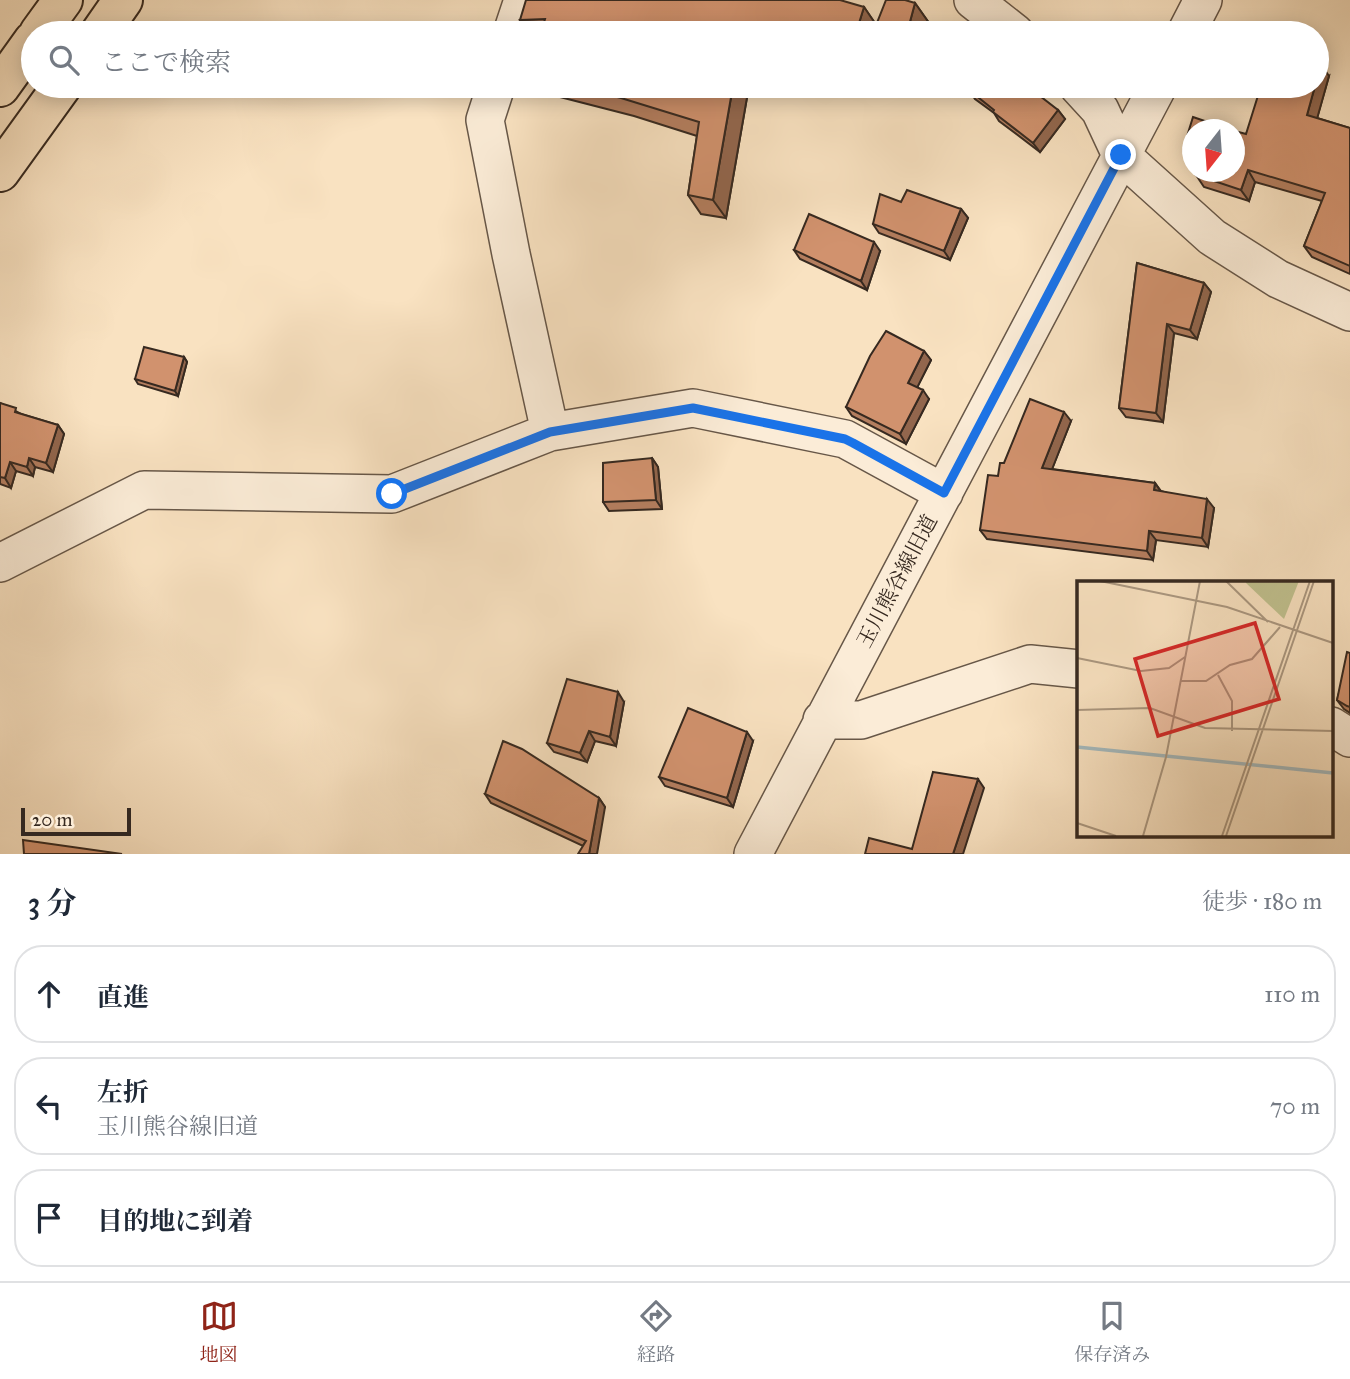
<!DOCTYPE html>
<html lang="ja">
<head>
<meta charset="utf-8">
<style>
  :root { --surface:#fff; --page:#f6f6f7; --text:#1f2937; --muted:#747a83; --line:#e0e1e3; --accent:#8f2418 }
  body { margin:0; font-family:"IM FELL Great Primer","Noto Serif JP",serif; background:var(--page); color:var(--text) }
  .compass { position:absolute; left:1182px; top:119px; width:63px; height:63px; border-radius:50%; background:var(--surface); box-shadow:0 4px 18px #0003; rotate:197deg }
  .scale { position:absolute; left:21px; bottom:18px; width:110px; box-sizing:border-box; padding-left:7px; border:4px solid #362920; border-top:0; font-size:19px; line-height:24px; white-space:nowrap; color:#362920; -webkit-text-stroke:5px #fbecd7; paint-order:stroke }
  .stop { position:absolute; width:21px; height:21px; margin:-16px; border:5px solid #1a73e8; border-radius:50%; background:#fff }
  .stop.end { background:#1a73e8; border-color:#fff; box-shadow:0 2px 7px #0008 }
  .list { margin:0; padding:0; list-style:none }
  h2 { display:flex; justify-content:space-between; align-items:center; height:91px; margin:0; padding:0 28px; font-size:30px }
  h2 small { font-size:23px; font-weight:400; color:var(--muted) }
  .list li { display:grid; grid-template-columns:46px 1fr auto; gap:21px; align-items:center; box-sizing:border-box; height:98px; margin:0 14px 14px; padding:0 14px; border:2px solid var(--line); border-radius:28px }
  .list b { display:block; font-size:26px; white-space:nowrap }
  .list p { margin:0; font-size:23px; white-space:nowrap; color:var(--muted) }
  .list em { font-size:23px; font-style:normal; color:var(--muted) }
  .icon { flex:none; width:38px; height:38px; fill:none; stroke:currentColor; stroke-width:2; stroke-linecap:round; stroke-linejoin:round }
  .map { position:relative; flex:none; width:1350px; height:854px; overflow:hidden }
  .search { position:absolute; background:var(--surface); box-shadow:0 4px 18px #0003; left:21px; right:21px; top:21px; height:77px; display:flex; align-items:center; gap:18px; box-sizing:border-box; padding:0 24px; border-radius:38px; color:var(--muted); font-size:26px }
  .sheet { height:427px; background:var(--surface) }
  nav { display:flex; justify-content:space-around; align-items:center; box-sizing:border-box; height:98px; border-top:2px solid var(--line); background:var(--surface); font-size:19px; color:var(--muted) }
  nav a { display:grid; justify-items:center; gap:4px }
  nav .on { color:var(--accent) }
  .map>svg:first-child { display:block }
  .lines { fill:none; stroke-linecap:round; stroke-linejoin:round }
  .minor-casing { stroke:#675748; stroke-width:40 }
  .major-casing { stroke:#362920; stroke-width:42 }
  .minor { stroke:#fbecd7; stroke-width:37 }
  .major { stroke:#f9e2c1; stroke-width:38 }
  .wall { fill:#b47e5f; stroke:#362920; stroke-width:2 }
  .shaded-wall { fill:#92664d; stroke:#362920; stroke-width:2 }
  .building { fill:#d1926e; stroke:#362920; stroke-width:2 }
  .route { stroke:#1a73e8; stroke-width:9 }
  .labels { text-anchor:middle; stroke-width:5; stroke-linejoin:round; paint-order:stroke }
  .street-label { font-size:21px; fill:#362920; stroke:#fbecd7 }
  .inset-river { fill:none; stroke:#a4babf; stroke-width:3.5 }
  .inset-road { fill:none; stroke:#ab9881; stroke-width:2 }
  .view { fill:#d62828; fill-opacity:0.15; stroke:#d62828; stroke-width:3.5 }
  .inset-edge { fill:none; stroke:#362920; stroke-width:3.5 }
</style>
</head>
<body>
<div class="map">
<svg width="1350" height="854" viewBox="0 0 1350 854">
  <rect width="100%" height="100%" fill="#f9e2c1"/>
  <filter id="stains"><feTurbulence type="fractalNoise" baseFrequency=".00286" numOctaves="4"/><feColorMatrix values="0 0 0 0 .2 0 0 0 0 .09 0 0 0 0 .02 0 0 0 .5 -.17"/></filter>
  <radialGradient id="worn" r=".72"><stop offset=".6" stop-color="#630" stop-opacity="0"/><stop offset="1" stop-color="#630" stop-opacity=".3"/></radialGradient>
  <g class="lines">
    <defs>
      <path id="minor" d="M973 0 1015 33
        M512 33 523 0
        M1186 33 1203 0
        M496 86 485 120 511 254 550 432
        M1078 86 1100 110 1121 155 1212 237 1278 279 1350 312
        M0 563 144 490 392 494 550 432 693 408 845 439 944 493
        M822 720H861L1030 664 1079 669
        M1331 726 1350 738
        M753 854 1158 86"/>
      <path id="major" d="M39 33 63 0
        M100 33 123 0
        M0 87 33 41
        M0 172 62 86"/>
    </defs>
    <!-- minor casing -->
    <use href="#minor" class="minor-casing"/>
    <!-- major casing -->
    <use href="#major" class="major-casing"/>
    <!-- minor -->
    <use href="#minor" class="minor"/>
    <!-- major -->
    <use href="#major" class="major"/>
  </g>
  <!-- wall -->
  <path class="wall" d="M915 3 929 23 926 33H529L520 20 864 7 876 25Z
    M1329 76 1317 118 1350 128V274L1312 257 1304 246 1322 201 1255 182 1249 201 1204 187 1196 175 1246 134Z
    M539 86H749L726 218 701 214 688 195 697 136 634 116 560 97 541 89Z
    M969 90 1058 110 1065 119 1040 152 999 121 994 113 975 99Z
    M1193 130V158L1184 146Z
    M901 202 961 209 968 218 950 260 879 233 873 224Z
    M794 250 880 251 867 290 800 259Z
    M1137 263 1204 283 1211 292 1197 339 1174 333 1163 422 1126 417 1119 408Z
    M924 351 931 360 917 387 929 399 906 444 852 416 846 407Z
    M184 357 187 362 178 396 138 384 135 379Z
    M0 403 21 414 58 425 64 434 53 472 35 467 33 476 16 471 11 488 0 484Z
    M1071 421 1052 469 1155 483 1161 491 1214 508 1208 547 1156 540 1153 560 987 539 980 530 1004 463Z
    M652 458 658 467 662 509 609 511 603 502Z
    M1350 653V713L1344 709 1337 700Z
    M624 702 616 746 595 741 587 762 554 752 547 743Z
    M753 741 733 807 665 786 659 777Z
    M485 794 599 798 605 807 583 846 491 803Z"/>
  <!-- shaded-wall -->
  <path class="shaded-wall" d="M915 3 929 23 926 33H907Z
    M864 7 877 26 875 33H856Z
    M1321 65 1329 76 1315 126 1307 115 1315 86H1317V80Z
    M733 86H749L726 218 713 200Z
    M1058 110 1065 119 1040 152 1033 143Z
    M1248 170 1255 182 1249 201 1241 190Z
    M961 209 968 218 950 260 944 251Z
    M874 242 880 251 867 290 861 281Z
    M1204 283 1211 292 1197 339 1190 330Z
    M1167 324 1174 333 1163 422 1156 413Z
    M924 351 931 360 915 392 908 383Z
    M184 357 187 362 178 396 175 391Z
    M923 390 929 399 906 444 900 434Z
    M1064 412 1071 421 1049 477 1042 468Z
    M58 425 64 434 53 472 46 463Z
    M29 458 35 467 33 476 27 467Z
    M652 458 658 467 662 509 656 500Z
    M10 462 16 471 11 488 5 478Z
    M1155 483 1161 492 1154 490Z
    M1207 499 1214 508 1208 547 1202 538Z
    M1149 531 1156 540 1153 560 1147 551Z
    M618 692 624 702 616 746 610 737Z
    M589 731 595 741 587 762 580 753Z
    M747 732 753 741 733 807 727 798Z
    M978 779 984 788 963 854H953Z
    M599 798 605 807 597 854H589Z"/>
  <!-- building -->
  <path class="building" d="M526 0H840L864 7 856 33H541L545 19 520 20Z
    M886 0H905L915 3 907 33H873Z
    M1317 64 1321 65 1317 80Z
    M575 86H733L713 200 688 195 699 122 621 98Z
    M972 86H1027L1058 110 1033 143 993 112 994 110 969 90Z
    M1261 86H1315L1307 115 1350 128V266L1304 246 1325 193 1248 170 1241 190 1196 175 1198 172H1235V131L1246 134Z
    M1193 117 1231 130H1193V149L1184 146Z
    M907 190 961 209 944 251 873 224 880 194 901 202Z
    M809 214 874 242 861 281 794 250Z
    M1137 263 1204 283 1190 330 1167 324 1156 413 1119 408Z
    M886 331 924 351 908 383 923 390 900 434 846 407 870 356Z
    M144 347 184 357 175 391 135 379Z
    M1030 399 1064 412 1042 468 1155 483 1154 490 1207 499 1202 538 1149 531 1147 551 980 530 988 475 998 476 1000 463H1004Z
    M0 403 16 408 15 412 58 425 46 463 29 458 27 467 10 462 5 478 0 477Z
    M652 458 656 500 603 502V463Z
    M1347 652 1350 653V707L1347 706 1337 700Z
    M567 679 618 692 610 737 589 731 580 753 547 743Z
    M688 708 747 732 727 798 659 777Z
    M503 741 522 749 599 798 589 854H578L586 841 485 794Z
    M933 772 978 779 953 854H865L869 838 912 849Z
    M23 840 122 854H24Z"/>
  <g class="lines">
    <!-- route -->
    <path class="route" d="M392 494 550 432 693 408 845 439 853 443 944 493 1121 155"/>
  </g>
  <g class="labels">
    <!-- street labels -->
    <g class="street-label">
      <text transform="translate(897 581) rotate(-62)" y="7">玉川熊谷線旧道</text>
    </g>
  </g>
  <!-- overview -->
  <g transform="translate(1077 581)">
    <rect width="256" height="256" fill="#f9e2c1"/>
    <path d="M169 0H222L207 38 169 2Z" fill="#c1c290"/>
    <path class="inset-river" d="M0 166 256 192"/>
    <path class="inset-road" d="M23 0 150 26 256 62M149 0 191 41M0 77 64 90 92 87 108 76M141 94 155 120V150M104 100H129L153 84 175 78 203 46M0 129 73 127 128 147 256 150M0 242 39 255M66 255 89 176 123 0M145 255 233 0M149 255 237 0"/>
    <path class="view" d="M178 42 202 118 81 155 58 78Z"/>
    <rect width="256" height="256" class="inset-edge"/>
  </g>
  <rect width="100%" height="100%" filter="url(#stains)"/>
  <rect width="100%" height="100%" fill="url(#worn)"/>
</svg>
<svg class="compass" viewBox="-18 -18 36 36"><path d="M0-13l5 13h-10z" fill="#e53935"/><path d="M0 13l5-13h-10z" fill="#747a83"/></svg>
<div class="scale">20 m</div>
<div class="stop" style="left:392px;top:494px"></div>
<div class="stop end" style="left:1121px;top:155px"></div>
<div class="search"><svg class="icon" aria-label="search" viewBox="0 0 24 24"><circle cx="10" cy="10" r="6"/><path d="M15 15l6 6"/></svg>ここで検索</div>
</div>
<section class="sheet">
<h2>3 分<small>徒歩 · 180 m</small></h2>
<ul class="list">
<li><svg class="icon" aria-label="ahead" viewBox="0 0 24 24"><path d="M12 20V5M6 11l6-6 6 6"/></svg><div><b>直進</b></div><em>110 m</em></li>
<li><svg class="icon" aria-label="left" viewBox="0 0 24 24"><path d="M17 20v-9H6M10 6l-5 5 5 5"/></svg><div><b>左折</b><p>玉川熊谷線旧道</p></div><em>70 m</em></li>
<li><svg class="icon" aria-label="arrive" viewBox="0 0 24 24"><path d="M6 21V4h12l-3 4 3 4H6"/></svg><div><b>目的地に到着</b></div></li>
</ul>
</section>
<nav>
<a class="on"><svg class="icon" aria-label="map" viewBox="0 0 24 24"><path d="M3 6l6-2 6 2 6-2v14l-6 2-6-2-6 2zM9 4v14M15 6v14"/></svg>地図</a>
<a><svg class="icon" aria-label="directions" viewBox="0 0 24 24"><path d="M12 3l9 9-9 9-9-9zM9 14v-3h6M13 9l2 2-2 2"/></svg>経路</a>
<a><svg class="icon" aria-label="saved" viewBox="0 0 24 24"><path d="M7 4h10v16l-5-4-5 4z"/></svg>保存済み</a>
</nav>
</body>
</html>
